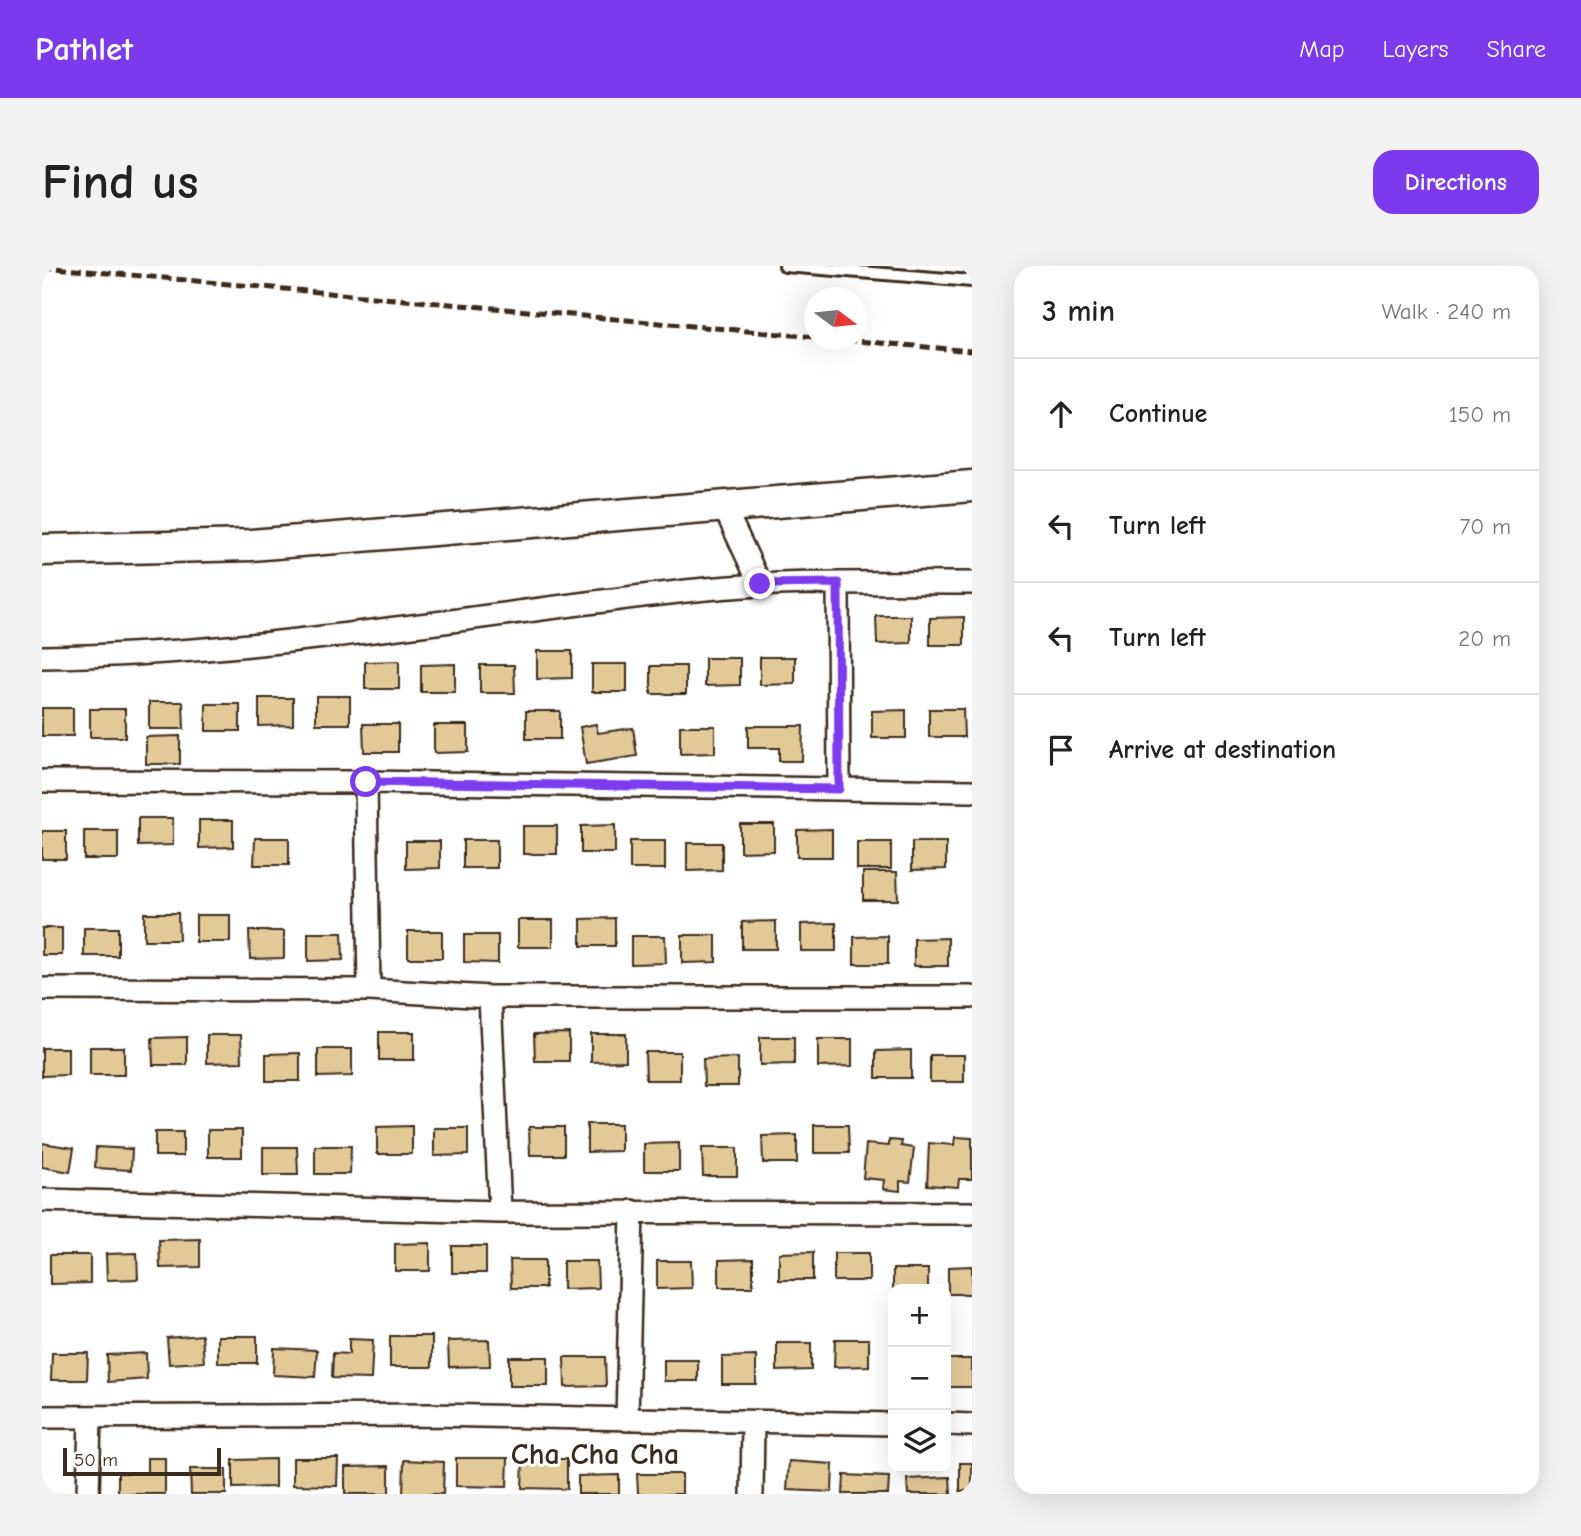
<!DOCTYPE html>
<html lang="en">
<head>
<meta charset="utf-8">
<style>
  :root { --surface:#fff; --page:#f2f2f2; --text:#222; --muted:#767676; --line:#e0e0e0; --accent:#7c3aed }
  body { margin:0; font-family:"Comic Neue",sans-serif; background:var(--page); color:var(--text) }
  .controls { position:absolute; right:21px; bottom:21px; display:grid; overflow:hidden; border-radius:14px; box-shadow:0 7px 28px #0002 }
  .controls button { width:63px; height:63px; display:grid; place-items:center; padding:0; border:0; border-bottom:2px solid var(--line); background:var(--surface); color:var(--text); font:35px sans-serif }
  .compass { position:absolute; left:762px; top:21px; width:63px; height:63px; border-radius:50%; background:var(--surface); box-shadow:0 7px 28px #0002; rotate:105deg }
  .scale { position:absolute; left:21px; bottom:18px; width:158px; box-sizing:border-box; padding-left:7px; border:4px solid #3b2a1e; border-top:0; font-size:19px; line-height:24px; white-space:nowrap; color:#3b2a1e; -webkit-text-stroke:5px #fff; paint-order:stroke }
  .stop { position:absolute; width:21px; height:21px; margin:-16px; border:5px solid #7c3aed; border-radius:50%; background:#fff }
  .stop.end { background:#7c3aed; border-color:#fff; box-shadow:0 2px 7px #0008 }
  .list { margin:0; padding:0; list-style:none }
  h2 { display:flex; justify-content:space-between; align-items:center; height:91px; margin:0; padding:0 28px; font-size:30px }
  h2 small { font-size:23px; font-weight:400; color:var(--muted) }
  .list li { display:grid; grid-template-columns:46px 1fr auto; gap:21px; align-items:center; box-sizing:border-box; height:112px; padding:0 28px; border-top:2px solid var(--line) }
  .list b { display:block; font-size:26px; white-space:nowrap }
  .list em { font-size:23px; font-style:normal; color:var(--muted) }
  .icon { flex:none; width:38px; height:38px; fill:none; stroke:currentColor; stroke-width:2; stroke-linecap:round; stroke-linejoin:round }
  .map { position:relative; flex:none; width:930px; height:1228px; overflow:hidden; border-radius:21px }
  header { display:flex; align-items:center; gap:42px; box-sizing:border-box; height:98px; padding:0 35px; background:var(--accent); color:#fff }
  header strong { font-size:33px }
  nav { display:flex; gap:38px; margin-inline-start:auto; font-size:24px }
  .intro { display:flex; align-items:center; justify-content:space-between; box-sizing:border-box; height:168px; padding:0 42px }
  h1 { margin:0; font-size:49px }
  .button { padding:18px 32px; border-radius:21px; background:var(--accent); color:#fff; font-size:24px; font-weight:700 }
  main { display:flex; gap:42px; padding:0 42px }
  aside { flex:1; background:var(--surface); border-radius:21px; box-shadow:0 7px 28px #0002 }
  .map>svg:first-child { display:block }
  .building { fill:#e2c998; stroke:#3b2a1e; stroke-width:2 }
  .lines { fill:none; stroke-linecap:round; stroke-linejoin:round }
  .lane-casing { stroke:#3b2a1e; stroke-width:16 }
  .street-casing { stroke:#3b2a1e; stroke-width:26 }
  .secondary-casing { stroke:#3b2a1e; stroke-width:35 }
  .lane { stroke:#fff; stroke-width:10 }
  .street { stroke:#fff; stroke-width:21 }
  .secondary { stroke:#fff; stroke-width:30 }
  .rail { stroke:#3b2a1e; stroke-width:5; stroke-dasharray:10 5; stroke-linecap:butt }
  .route { stroke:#7c3aed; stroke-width:9 }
  .labels { text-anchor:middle; stroke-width:6; stroke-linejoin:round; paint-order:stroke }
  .district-label { font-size:30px; font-weight:bold; fill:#3b2a1e; stroke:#fff }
</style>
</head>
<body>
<header>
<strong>Pathlet</strong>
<nav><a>Map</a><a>Layers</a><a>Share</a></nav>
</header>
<div class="intro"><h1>Find us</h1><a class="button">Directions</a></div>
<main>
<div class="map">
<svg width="930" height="1228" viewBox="0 0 930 1228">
  <rect width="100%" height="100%" fill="#fff"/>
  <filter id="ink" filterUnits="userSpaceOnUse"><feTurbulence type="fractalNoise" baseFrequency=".0143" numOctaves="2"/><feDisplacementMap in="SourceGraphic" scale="14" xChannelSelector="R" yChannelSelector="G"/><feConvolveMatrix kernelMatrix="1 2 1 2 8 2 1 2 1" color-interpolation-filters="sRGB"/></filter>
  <g filter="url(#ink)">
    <!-- building -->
    <path class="building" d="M834 350H869V377L835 378Z
      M922 351V379H888V352Z
      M495 385H530V412L495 413Z
      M718 391H753V418L718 419Z
      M663 392H698V419L663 420Z
      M357 395V423H323V396Z
      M413 398V426H379V399Z
      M550 398H585V426H550Z
      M438 399H472L473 427H438Z
      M609 400H644V428H609Z
      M274 430H308V458H274Z
      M217 432H251V459L217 460Z
      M107 436H141L142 463H107Z
      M164 438H198V465H164Z
      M0 442H31V470H0Z
      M48 443H83V471H48Z
      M887 443H921L922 471H887Z
      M864 444V472H830V445Z
      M484 445H518V473H484Z
      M321 458H356V486H322Z
      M554 458 556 467 591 462 595 490 544 498 538 461Z
      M392 459H426V486L392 487Z
      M638 460H673V487L638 488Z
      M706 460H761L760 495H737V482H706Z
      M138 470V498H104V471Z
      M96 552H131V579L96 580Z
      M157 554H191V581L157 582Z
      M698 558H732V585L698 586Z
      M573 559V587H539V560Z
      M481 560H515V588H481Z
      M790 563V591H755V564Z
      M0 565H24V593H0Z
      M42 565H76V593H42Z
      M213 572H247V599H212Z
      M421 574H455V602H421Z
      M364 575H398V602L364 603Z
      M588 575H623V603H588Z
      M815 576H849V603H815Z
      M870 576H904V603L870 604Z
      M645 577H680V604L645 605Z
      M821 606H855L856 634H821Z
      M102 647H136L137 674H102Z
      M154 649H188V676H154Z
      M573 652V680H539V653Z
      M476 654H511V681H476Z
      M734 655V683H700V656Z
      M794 657V685H759V658Z
      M0 662H20V689H0Z
      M42 662H76V690H42Z
      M207 665H242V692L208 693Z
      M366 665H400V692H366Z
      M266 667H300L301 694 266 695Z
      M422 669H456V697L422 696Z
      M640 669H674V696L640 697Z
      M589 670H623L624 697 589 698Z
      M846 670V698H812V671Z
      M906 672V700H872V673Z
      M337 766H372V794H337Z
      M527 767V795H493L492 768Z
      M549 768H584V795L549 796Z
      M165 769H199L200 796 165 797Z
      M145 771V799H111L110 772Z
      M718 771H752V798L718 799Z
      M776 773H810V800L776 801Z
      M48 781H82V809H48Z
      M0 782H26V809L0 810Z
      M276 783H310V810L276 811Z
      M869 784V812H834V785Z
      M603 786H638V814H604Z
      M258 787V815H224V788Z
      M888 789H922V816H888Z
      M696 792V820H662L661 793Z
      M545 858H579V885L545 886Z
      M772 859H806L807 887H772Z
      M370 860V888H335V861Z
      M487 861H522V889H488Z
      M392 862H426V889L392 890Z
      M166 864H200V891H166Z
      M113 866H141V890H113Z
      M755 869V897H721L720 870Z
      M913 871 930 872V913H917L916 921 885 919 887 877 912 879Z
      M847 874 860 875 859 880 872 882 868 916 858 915V925L841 923 842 914 821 912 824 878 847 880Z
      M0 877 32 882 28 906 0 901Z
      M637 877V905H602V878Z
      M273 880H309L308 908H273Z
      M54 881 90 883 89 904 53 902Z
      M221 881H255L256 909H221Z
      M660 882H695V910H661Z
      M158 973V1001L118 1002 117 974Z
      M388 977V1005H353V978Z
      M410 980H444V1007H410Z
      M771 986V1014H737V987Z
      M95 987 96 1013 65 1014 64 988Z
      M792 987H827V1015H792Z
      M8 989H48V1017L8 1018Z
      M711 993V1021H677V994Z
      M468 994H503V1022H469Z
      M521 995H555L556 1022 521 1023Z
      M615 995H649L650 1022 615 1023Z
      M930 1000V1028H906V1001Z
      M851 1003H886V1023H851Z
      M160 1069 162 1096 127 1098 125 1072Z
      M176 1070H215V1097H176Z
      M348 1070H390V1101H348Z
      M307 1073 331 1074 329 1113 290 1112 291 1087 307 1088Z
      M793 1073H827V1100L792 1101Z
      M447 1074 448 1100 407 1101 406 1075Z
      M735 1077H769V1104L735 1105Z
      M232 1082 275 1084 273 1111 231 1109Z
      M10 1087H46L45 1114H9Z
      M104 1087 105 1113 66 1116 65 1089Z
      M714 1090V1118H680V1091Z
      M467 1091H506V1120H467Z
      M522 1091H563L564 1120 523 1121Z
      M904 1093H930V1121H904Z
      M622 1094H656V1115H622Z
      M105 1192H123V1228H76V1207H105Z
      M251 1192H296L295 1220 251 1219Z
      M414 1192H466L465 1221 414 1220Z
      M233 1193V1221L191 1222V1194Z
      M481 1193H525V1223L480 1222Z
      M362 1194 402 1196 401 1228H361Z
      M747 1195 791 1198 790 1226 745 1224Z
      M918 1197H930V1225H918Z
      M347 1200V1228H303V1201Z
      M148 1203H184V1228H149Z
      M595 1208H640V1228H596Z
      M577 1209V1228H536V1210Z
      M802 1209 847 1211 846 1228H801Z
      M908 1211 909 1228H866L865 1213Z"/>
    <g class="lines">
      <defs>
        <path id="lane" d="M743 0 930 15"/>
        <path id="street" d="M681 239 718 318
          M796 317 797 523
          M0 391C216 389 429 349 644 325 739 314 835 317 930 317
          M0 515 324 516 930 525
          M324 516 327 724
          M0 723 327 724 448 731H930
          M448 731 458 946
          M0 934 458 946 930 947
          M0 1151 389 1149 851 1158
          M585 1154 590 945
          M904 1158 930 1159
          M46 1228 48 1152
          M710 1228 711 1156"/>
        <path id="secondary" d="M0 284 209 279 930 220"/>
      </defs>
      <!-- lane casing -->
      <use href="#lane" class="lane-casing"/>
      <!-- street casing -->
      <use href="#street" class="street-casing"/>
      <!-- secondary casing -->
      <use href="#secondary" class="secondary-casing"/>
      <!-- lane -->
      <use href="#lane" class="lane"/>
      <!-- street -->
      <use href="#street" class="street"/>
      <!-- secondary -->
      <use href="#secondary" class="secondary"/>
      <!-- rail -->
      <path class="rail" d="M0 1 772 71
        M804 74 930 85"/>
    </g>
  </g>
  <g class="lines" filter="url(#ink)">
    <!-- route -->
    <path class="route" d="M324 516 797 523 796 317 718 318"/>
  </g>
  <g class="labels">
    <!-- district labels -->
    <g class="district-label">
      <text x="553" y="1198">Cha Cha Cha</text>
    </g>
  </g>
</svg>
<div class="controls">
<button>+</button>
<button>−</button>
<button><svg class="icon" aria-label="layers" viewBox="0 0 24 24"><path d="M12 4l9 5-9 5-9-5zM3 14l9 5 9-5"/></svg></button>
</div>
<svg class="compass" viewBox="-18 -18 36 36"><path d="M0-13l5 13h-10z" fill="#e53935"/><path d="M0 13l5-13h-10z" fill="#767676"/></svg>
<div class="scale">50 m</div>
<div class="stop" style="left:324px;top:516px"></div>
<div class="stop end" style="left:718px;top:318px"></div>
</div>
<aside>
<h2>3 min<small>Walk · 240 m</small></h2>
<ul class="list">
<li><svg class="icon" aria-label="ahead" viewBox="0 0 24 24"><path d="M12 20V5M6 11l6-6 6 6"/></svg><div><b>Continue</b></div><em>150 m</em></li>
<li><svg class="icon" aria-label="left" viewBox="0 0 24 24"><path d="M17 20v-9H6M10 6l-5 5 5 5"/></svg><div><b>Turn left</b></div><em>70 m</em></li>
<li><svg class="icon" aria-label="left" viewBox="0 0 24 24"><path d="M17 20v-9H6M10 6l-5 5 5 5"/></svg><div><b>Turn left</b></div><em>20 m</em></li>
<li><svg class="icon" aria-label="arrive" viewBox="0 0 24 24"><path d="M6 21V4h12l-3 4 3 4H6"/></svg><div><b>Arrive at destination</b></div></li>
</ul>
</aside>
</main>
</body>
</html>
